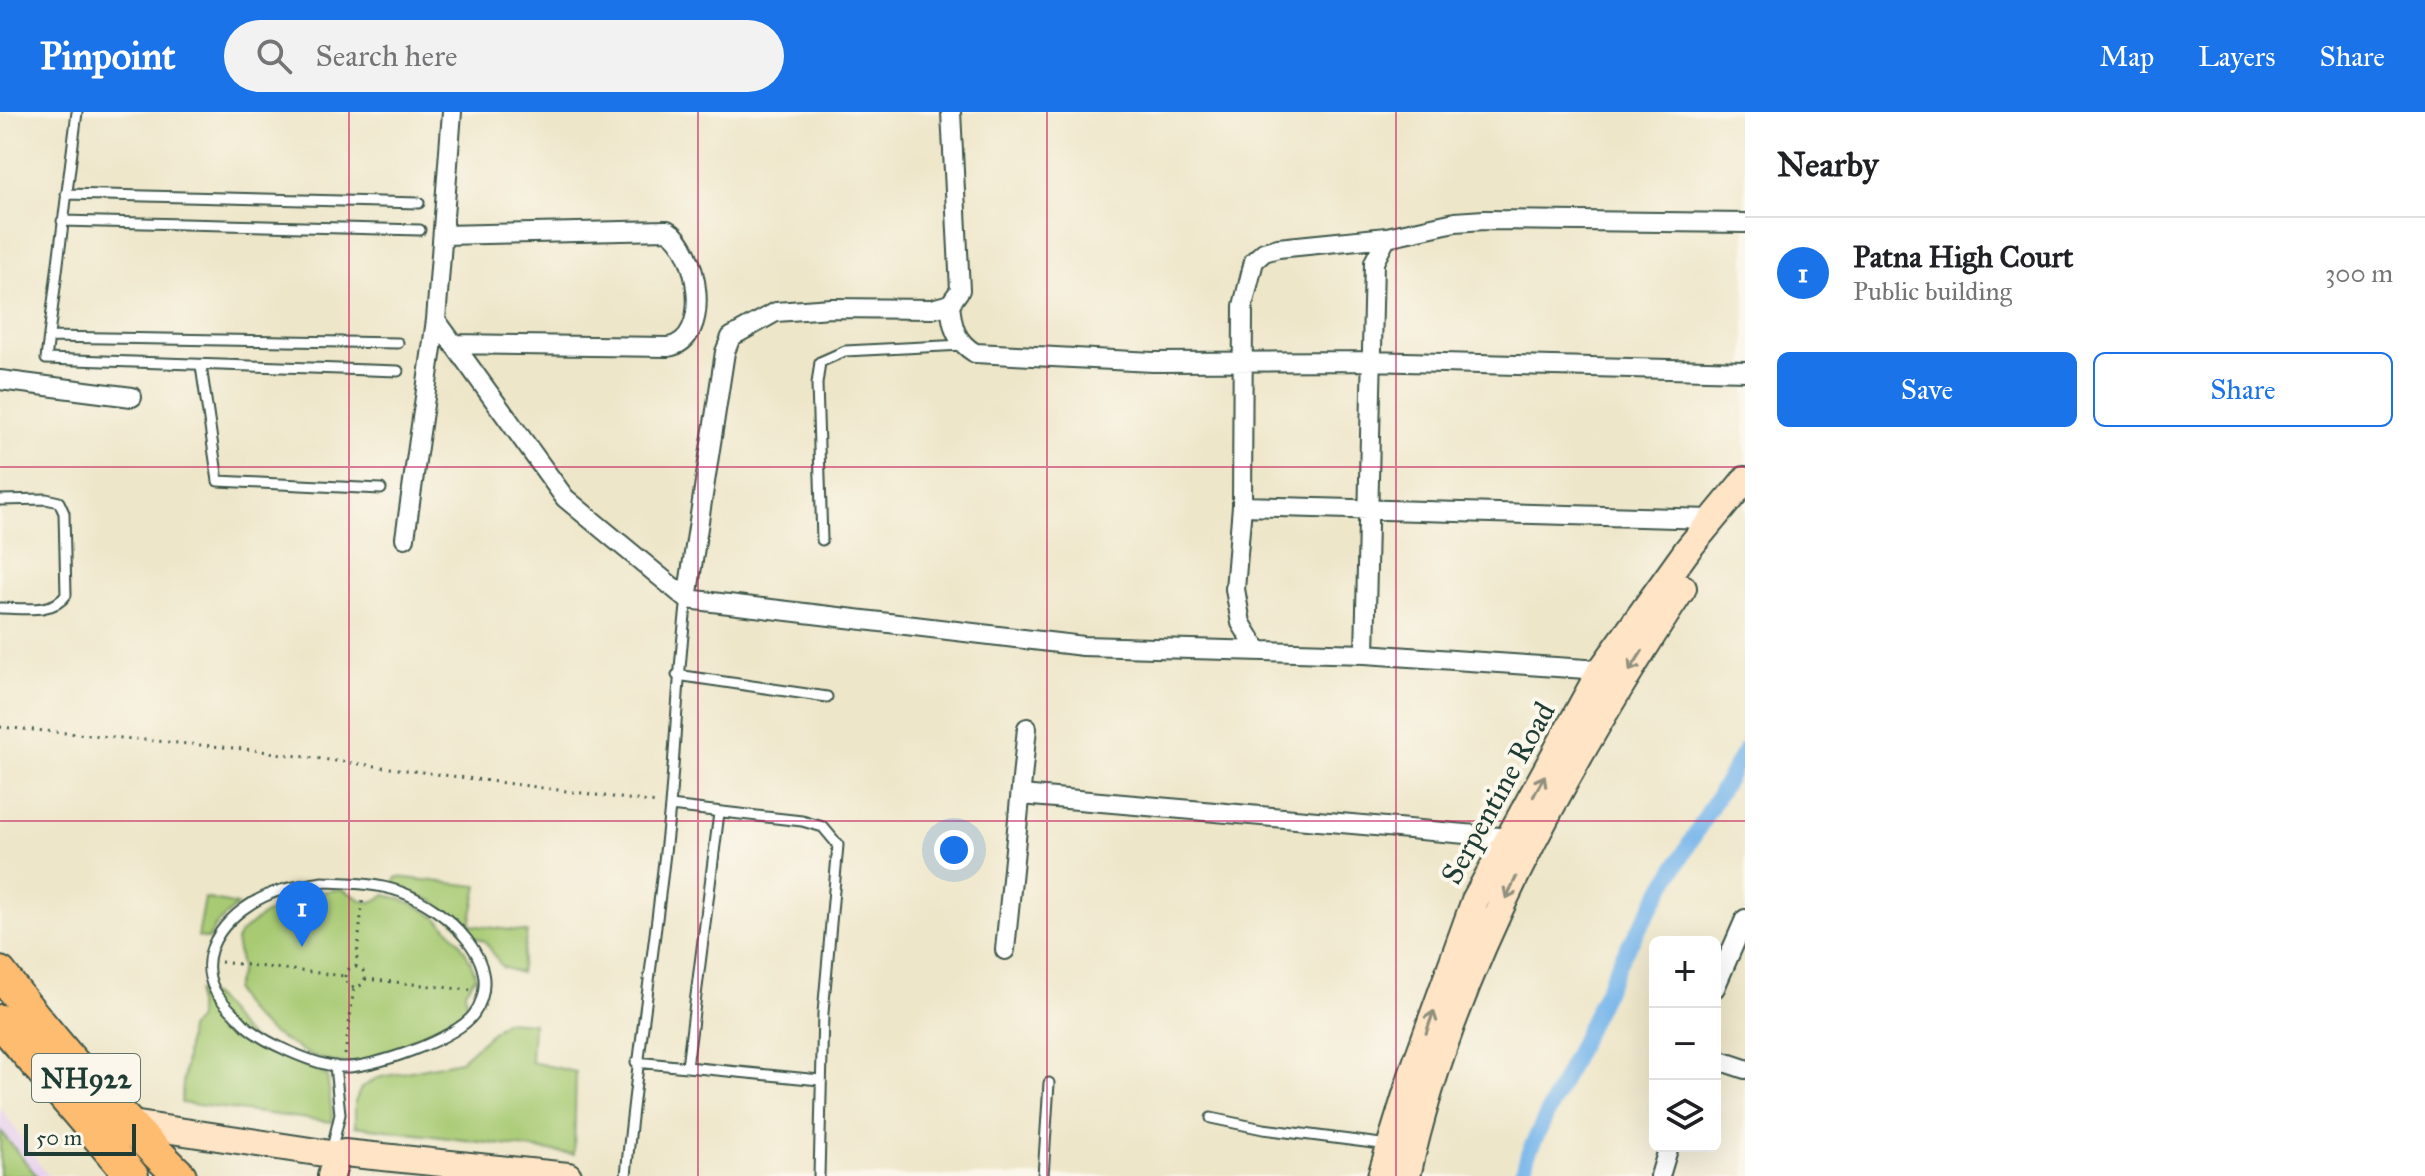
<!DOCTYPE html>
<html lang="en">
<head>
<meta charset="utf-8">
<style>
  :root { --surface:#fff; --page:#f2f2f2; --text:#202124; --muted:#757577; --line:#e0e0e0; --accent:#1a73e8 }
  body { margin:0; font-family:"IM FELL Great Primer",serif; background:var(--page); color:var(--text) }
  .controls { position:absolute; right:24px; bottom:24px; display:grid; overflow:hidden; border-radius:12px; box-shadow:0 8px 32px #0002 }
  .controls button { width:72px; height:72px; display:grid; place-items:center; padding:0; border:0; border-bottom:2px solid var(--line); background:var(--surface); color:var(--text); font:40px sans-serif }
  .scale { position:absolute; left:24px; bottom:20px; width:112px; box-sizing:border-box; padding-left:8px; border:4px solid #1f3d34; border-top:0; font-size:22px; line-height:28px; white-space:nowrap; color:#1f3d34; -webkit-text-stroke:6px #fbf7ec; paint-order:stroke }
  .you { position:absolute; left:954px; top:738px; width:28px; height:28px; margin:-20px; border:6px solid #fff; border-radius:50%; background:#1a73e8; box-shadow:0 0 0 12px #1a73e833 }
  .badge { display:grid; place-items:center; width:52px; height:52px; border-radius:50%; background:var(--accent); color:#fff; font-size:26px; font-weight:700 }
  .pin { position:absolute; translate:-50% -66px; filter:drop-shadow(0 2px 4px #0008) }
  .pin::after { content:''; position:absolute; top:42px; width:28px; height:24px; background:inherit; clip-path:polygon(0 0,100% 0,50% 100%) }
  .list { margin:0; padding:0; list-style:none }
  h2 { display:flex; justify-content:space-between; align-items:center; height:104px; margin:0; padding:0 32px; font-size:34px }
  h2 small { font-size:26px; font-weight:400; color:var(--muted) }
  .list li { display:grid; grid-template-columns:52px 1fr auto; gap:24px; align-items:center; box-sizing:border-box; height:112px; padding:0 32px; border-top:2px solid var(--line) }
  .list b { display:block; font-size:30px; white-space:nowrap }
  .list p { margin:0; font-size:26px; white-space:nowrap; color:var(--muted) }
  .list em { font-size:26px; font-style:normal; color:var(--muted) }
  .actions { display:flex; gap:16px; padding:24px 32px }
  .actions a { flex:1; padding:18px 0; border:2px solid var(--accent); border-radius:12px; text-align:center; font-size:28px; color:var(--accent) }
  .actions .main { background:var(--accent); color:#fff }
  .icon { flex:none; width:44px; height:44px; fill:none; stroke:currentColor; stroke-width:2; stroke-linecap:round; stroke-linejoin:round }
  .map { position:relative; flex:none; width:1745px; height:1064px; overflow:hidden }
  header { display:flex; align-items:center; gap:48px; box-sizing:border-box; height:112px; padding:0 40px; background:var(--accent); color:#fff }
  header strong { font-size:38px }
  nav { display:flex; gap:44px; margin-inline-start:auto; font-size:28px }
  .search { width:560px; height:72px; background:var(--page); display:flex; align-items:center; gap:20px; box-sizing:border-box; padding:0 28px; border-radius:44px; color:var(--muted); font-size:30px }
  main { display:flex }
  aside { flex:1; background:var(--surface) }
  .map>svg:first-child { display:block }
  .built { fill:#e8d2ee }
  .green { fill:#a8ca73; stroke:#648454; stroke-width:2 }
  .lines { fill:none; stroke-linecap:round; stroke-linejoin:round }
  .canal { stroke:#77b6eb; stroke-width:16 }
  .lane-casing { stroke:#3e564a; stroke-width:13 }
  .street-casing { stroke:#3e564a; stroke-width:22 }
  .secondary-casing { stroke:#3e564a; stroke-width:30 }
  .highway-casing { stroke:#3e564a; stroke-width:36 }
  .path { stroke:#3e564a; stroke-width:3; stroke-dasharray:2 6; stroke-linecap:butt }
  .lane { stroke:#fff; stroke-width:9 }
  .street { stroke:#fff; stroke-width:18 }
  .secondary { stroke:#ffe4c6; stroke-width:26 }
  .highway { stroke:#febc70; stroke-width:32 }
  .oneway { stroke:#8f907d }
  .grid { fill:none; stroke:#c2185b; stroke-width:2; stroke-opacity:0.55 }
  .labels { text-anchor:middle; stroke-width:8; stroke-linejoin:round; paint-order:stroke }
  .shield { fill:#fbf7ec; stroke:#61756b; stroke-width:2 }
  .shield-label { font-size:28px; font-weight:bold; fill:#1f3d34 }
  .street-label { font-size:30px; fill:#1f3d34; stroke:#fbf7ec }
</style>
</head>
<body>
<header>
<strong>Pinpoint</strong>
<div class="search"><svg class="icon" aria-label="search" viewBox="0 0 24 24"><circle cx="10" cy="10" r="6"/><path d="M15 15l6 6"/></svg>Search here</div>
<nav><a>Map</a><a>Layers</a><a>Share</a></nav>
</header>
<main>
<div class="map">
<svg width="1745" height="1064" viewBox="0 0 1745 1064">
  <rect width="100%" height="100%" fill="#fbf7ec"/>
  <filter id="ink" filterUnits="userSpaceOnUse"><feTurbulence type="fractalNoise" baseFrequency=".0125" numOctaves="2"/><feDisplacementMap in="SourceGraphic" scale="16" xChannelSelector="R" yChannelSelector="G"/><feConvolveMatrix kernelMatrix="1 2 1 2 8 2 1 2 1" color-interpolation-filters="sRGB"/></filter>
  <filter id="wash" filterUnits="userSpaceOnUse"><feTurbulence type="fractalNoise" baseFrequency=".006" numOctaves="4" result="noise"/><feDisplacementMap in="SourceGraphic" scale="32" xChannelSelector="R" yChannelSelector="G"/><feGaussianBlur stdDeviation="1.8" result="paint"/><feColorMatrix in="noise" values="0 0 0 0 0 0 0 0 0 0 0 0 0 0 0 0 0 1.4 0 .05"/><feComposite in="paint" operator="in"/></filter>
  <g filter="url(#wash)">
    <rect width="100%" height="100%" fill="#eee6c9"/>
    <!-- built -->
    <path class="built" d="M0 995 44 1059 49 1064H0Z"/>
    <!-- green -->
    <path class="green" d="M397 765 478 774 470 813 527 820 520 861 502 855 485 829 464 820 434 789 393 774Z
      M342 777C360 785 365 798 385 783 430 792 462 821 476 864L465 879 468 901C438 927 385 954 343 951 320 950 300 938 280 926 260 914 244 900 234 878L241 856 236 829 239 823C267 795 303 781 342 777Z
      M205 786 237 793 214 815 209 827 198 825Z
      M197 879C220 880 227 905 243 919 266 940 299 949 327 964L333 1010 181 991 189 916 197 909Z
      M505 909 533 911 531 950 576 960 574 1042 355 1014V990L361 976 377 966 460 949Z
      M0 1019 37 1064H0Z"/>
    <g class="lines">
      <!-- canal -->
      <path class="canal" d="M1522 1064 1528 1042 1622 845 1745 638"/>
    </g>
  </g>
  <g filter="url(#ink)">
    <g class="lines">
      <defs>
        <path id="lane" d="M77 0 46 247 398 259
          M66 82 419 91
          M62 109 420 118
          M49 225 398 231
          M201 254 218 369 381 377
          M0 388 46 387 59 390 64 401 66 483C53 502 22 496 0 496
          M822 428 817 272 820 250 845 239 963 233
          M677 563 827 585
          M670 694 802 709 823 715 838 733 823 901 819 1064
          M323 770C348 771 377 771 401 780 445 796 509 851 474 902 456 927 371 957 341 955 315 953 261 930 243 911 234 901 221 890 215 879 193 836 233 797 270 782 286 775 306 773 323 770Z
          M636 950 820 968
          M687 955 719 701
          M1211 1006 1263 1017 1389 1033
          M331 1041 340 1002 335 954
          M626 1064C637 940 658 818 670 694 676 625 678 556 687 487
          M1043 1064 1049 971"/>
        <path id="street" d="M452 0 436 208 565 386 687 487 1083 534 1365 542 1601 558
          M443 123 667 118C698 135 714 228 668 235L453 232
          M950 192C952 214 955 229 975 241L1153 250 1369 249 1745 259
          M0 268 132 285
          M1242 394 1711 407
          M405 426 436 208
          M687 487 725 240 731 225 776 200 831 196 932 197 950 192 960 178 951 0
          M1258 539 1241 511 1235 477 1242 394 1243 194 1254 149 1264 140 1278 136 1387 125 1455 110 1484 108 1745 111
          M1365 542 1374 150 1387 125
          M1021 683 1511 726
          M1005 838 1027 616
          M1715 876 1745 807
          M1715 947 1745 957
          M1660 1064 1669 1034"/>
        <path id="secondary" d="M125 1011 337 1043
          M331 1064 337 1043 344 1041 568 1064
          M1381 1064 1414 957 1475 788 1601 558 1688 437 1745 368
          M1407 1064C1451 859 1568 650 1683 476"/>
        <path id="highway" d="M0 861C55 934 115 1001 180 1064
          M0 909 132 1064"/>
      </defs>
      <!-- lane casing -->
      <use href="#lane" class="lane-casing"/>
      <!-- street casing -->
      <use href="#street" class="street-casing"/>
      <!-- secondary casing -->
      <use href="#secondary" class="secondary-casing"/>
      <!-- highway casing -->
      <use href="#highway" class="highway-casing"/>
      <!-- path -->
      <path class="path" d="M0 615 245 637 658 691
        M221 850 345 864
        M345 865a10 10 0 1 1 20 0a10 10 0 1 1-20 0Z
        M356 855 363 784
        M365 867 470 878
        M345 943 354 875"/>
      <!-- lane -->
      <use href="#lane" class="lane"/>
      <!-- street -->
      <use href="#street" class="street"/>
      <!-- secondary -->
      <use href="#secondary" class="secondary"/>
      <!-- highway -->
      <use href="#highway" class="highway"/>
    </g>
    <!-- one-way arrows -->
    <defs><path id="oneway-shaft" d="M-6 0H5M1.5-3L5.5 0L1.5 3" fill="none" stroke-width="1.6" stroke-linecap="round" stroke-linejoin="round" transform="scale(2)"/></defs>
    <g class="oneway">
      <use href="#oneway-shaft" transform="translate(1636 549) rotate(122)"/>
      <use href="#oneway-shaft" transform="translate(1539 674) rotate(-62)"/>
      <use href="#oneway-shaft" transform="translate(1511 776) rotate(116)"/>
      <use href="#oneway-shaft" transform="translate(1430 910) rotate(-71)"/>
    </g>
  </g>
  <!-- grid -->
  <path class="grid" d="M349 0V1064M698 0V1064M1047 0V1064M1396 0V1064M0 355H1745M0 709H1745"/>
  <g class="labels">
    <!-- shield labels -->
    <rect class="shield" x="32" y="942" width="108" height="48" rx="6"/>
    <g class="shield-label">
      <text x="86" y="976">NH922</text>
    </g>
    <!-- street labels -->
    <g class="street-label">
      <text transform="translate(1498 681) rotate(-61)" y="10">Serpentine Road</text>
    </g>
  </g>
</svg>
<div class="controls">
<button>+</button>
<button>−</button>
<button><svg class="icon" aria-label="layers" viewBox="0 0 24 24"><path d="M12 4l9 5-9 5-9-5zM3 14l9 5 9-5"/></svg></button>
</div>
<div class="scale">50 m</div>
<div class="you"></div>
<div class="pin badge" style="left:302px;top:835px">1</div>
</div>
<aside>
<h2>Nearby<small></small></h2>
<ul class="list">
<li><span class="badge">1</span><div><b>Patna High Court</b><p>Public building</p></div><em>300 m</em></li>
</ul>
<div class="actions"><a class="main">Save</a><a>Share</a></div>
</aside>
</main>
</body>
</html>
